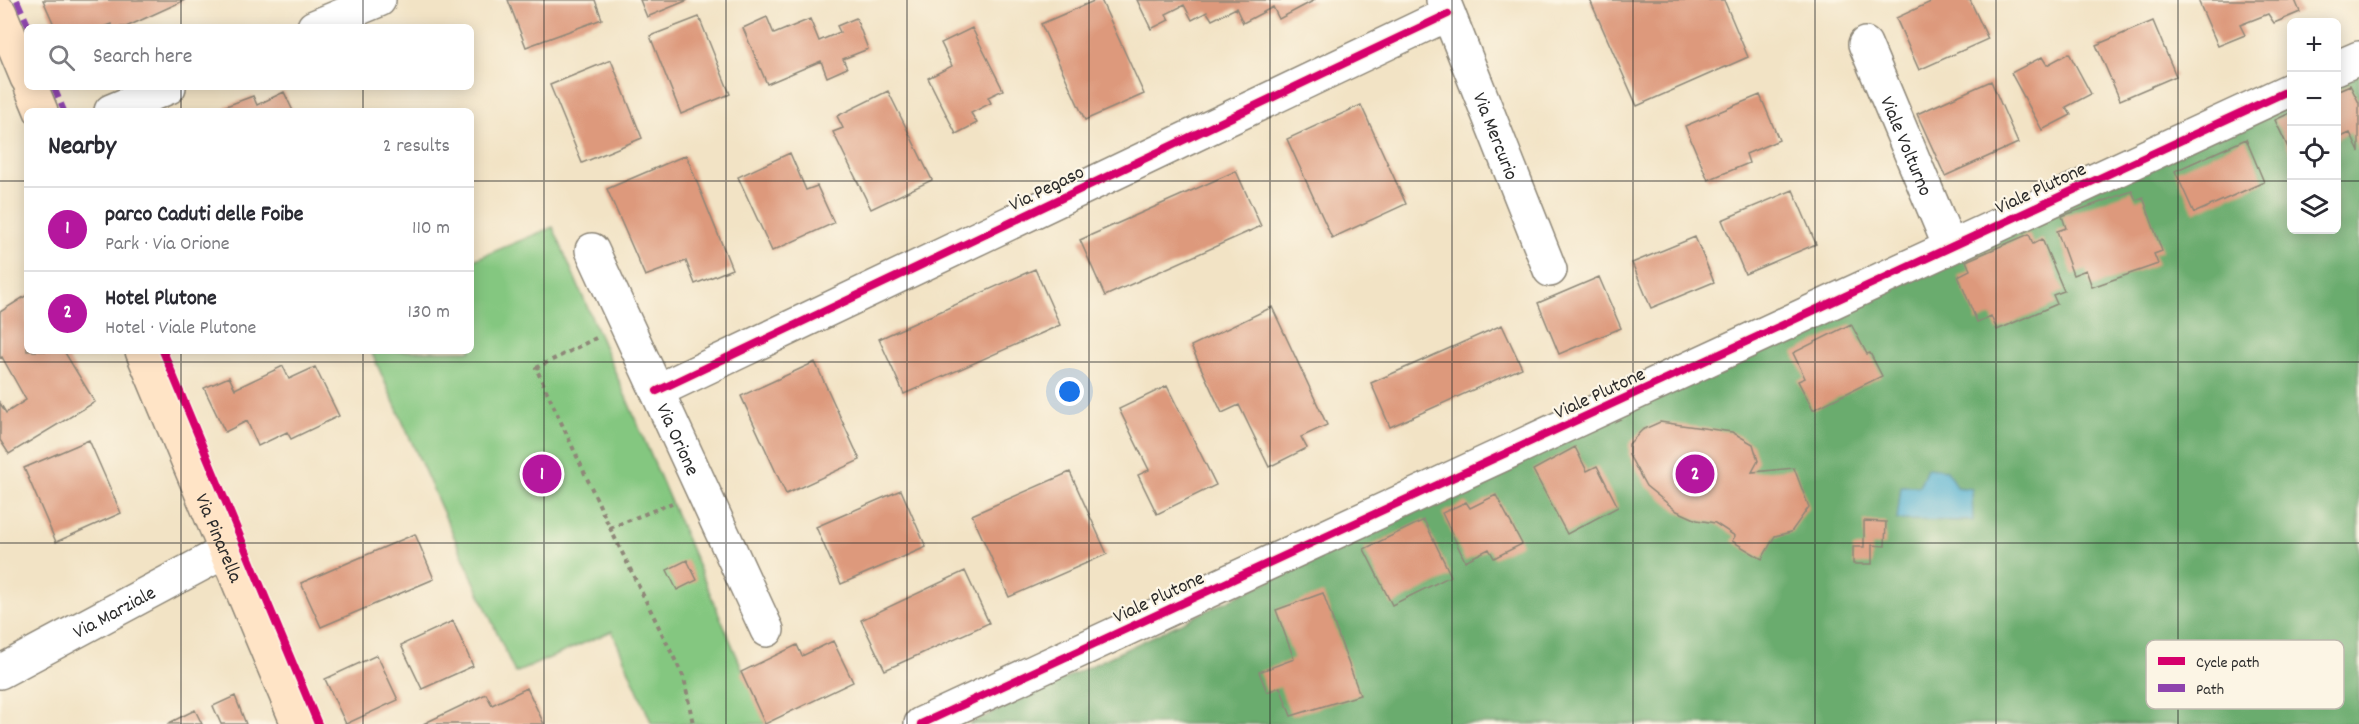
<!DOCTYPE html>
<html lang="en">
<head>
<meta charset="utf-8">
<style>
  :root { --surface:#fff; --page:#f2f2f3; --text:#2b2b33; --muted:#7c7c81; --line:#e1e1e2; --accent:#b5179e }
  body { margin:0; font-family:Dekko,sans-serif; background:var(--page); color:var(--text) }
  .controls { position:absolute; right:18px; top:18px; display:grid; overflow:hidden; border-radius:9px; box-shadow:0 3px 15px #0003 }
  .controls button { width:54px; height:54px; display:grid; place-items:center; padding:0; border:0; border-bottom:2px solid var(--line); background:var(--surface); color:var(--text); font:30px sans-serif }
  .you { position:absolute; left:1070px; top:392px; width:21px; height:21px; margin:-15px; border:4px solid #fff; border-radius:50%; background:#1a73e8; box-shadow:0 0 0 9px #1a73e833 }
  .badge { display:grid; place-items:center; width:39px; height:39px; border-radius:50%; background:var(--accent); color:#fff; font-size:20px; font-weight:700 }
  .pin { position:absolute; translate:-50% -50%; border:3px solid #fff; box-shadow:0 2px 6px #0006 }
  .list { margin:0; padding:0; list-style:none }
  h2 { display:flex; justify-content:space-between; align-items:center; height:78px; margin:0; padding:0 24px; font-size:26px }
  h2 small { font-size:20px; font-weight:400; color:var(--muted) }
  .list li { display:grid; grid-template-columns:39px 1fr auto; gap:18px; align-items:center; box-sizing:border-box; height:84px; padding:0 24px; border-top:2px solid var(--line) }
  .list b { display:block; font-size:22px; white-space:nowrap }
  .list p { margin:0; font-size:20px; white-space:nowrap; color:var(--muted) }
  .list em { font-size:20px; font-style:normal; color:var(--muted) }
  .icon { flex:none; width:33px; height:33px; fill:none; stroke:currentColor; stroke-width:2; stroke-linecap:round; stroke-linejoin:round }
  .map { position:relative; flex:none; width:2359px; height:724px; overflow:hidden }
  .search { position:absolute; background:var(--surface); box-shadow:0 3px 15px #0003; left:24px; top:24px; width:450px; height:66px; display:flex; align-items:center; gap:15px; box-sizing:border-box; padding:0 21px; border-radius:9px; color:var(--muted); font-size:22px }
  .panel { position:absolute; background:var(--surface); box-shadow:0 3px 15px #0003; left:24px; top:108px; width:450px; height:246px; border-radius:9px }
  .map>svg:first-child { display:block }
  .green { fill:#84c780; stroke:#587956; stroke-width:1.5 }
  .forest { fill:#6bac6e; stroke:#4b6c4c; stroke-width:1.5 }
  .water { fill:#52b1d1; stroke:#3e6e7e; stroke-width:1.5 }
  .building { fill:#dd997c }
  .lines { fill:none; stroke-linecap:round; stroke-linejoin:round }
  .street-casing { stroke:#8e8778; stroke-width:36 }
  .secondary-casing { stroke:#8e8778; stroke-width:36 }
  .path { stroke:#8e8778; stroke-width:4; stroke-dasharray:4.5 4.5; stroke-linecap:butt }
  .street { stroke:#fff; stroke-width:33 }
  .secondary { stroke:#ffe4c6; stroke-width:33 }
  .quiet { stroke:#8e44ad; stroke-width:6; stroke-dasharray:12 6; stroke-linecap:butt }
  .cycleway-casing { stroke:#fcf5e5; stroke-width:11 }
  .cycleway { stroke:#d6006c; stroke-width:8 }
  .grid { fill:none; stroke:#2b2b2b; stroke-width:1.5; stroke-opacity:0.55 }
  .labels { text-anchor:middle; stroke-width:4.5; stroke-linejoin:round; paint-order:stroke }
  .street-label { font-size:20px; fill:#2b2b2b; stroke:#fcf5e5 }
  .key { fill:#fcf5e5; stroke:#bdb8ad; stroke-width:1.5 }
  .key-label { font-size:16px; fill:#2b2b2b }
</style>
</head>
<body>
<div class="map">
<svg width="2359" height="724" viewBox="0 0 2359 724">
  <rect width="100%" height="100%" fill="#fcf5e5"/>
  <filter id="ink" filterUnits="userSpaceOnUse"><feTurbulence type="fractalNoise" baseFrequency=".0167" numOctaves="2"/><feDisplacementMap in="SourceGraphic" scale="12" xChannelSelector="R" yChannelSelector="G"/><feConvolveMatrix kernelMatrix="1 2 1 2 8 2 1 2 1" color-interpolation-filters="sRGB"/></filter>
  <filter id="wash" filterUnits="userSpaceOnUse"><feTurbulence type="fractalNoise" baseFrequency=".008" numOctaves="4" result="noise"/><feDisplacementMap in="SourceGraphic" scale="24" xChannelSelector="R" yChannelSelector="G"/><feGaussianBlur stdDeviation="1.35" result="paint"/><feColorMatrix in="noise" values="0 0 0 0 0 0 0 0 0 0 0 0 0 0 0 0 0 1.4 0 .05"/><feComposite in="paint" operator="in"/></filter>
  <g filter="url(#wash)">
    <rect width="100%" height="100%" fill="#f2e3c5"/>
    <!-- green -->
    <path class="green" d="M553 227 766 724H652L612 631 515 673 371 351H471V261Z"/>
    <!-- forest -->
    <path class="forest" d="M2359 62V724H969L2291 94 2292 230H2336L2337 72Z"/>
    <!-- water -->
    <path class="water" d="M1927 468 1947 470 1956 487 1972 489 1973 521 1897 520 1901 486H1919Z"/>
    <g id="blocks">
      <!-- building -->
      <path class="building" d="M43 0H185L126 27H112L111 24 103 27H55Z
        M508 0H595L602 19 526 47Z
        M640 0H688L647 17Z
        M1096 0H1101L1144 94 1085 120 1041 24Z
        M1137 0H1315L1279 19 1273 7 1243 23 1236 8 1212 20 1207 12 1192 20 1184 5 1166 14 1169 20 1151 29Z
        M1590 0H1724L1748 57 1637 106Z
        M1935 0H1970L1988 39 1919 70 1896 18Z
        M2198 0H2295L2300 12 2274 23 2268 14 2240 25 2245 35 2218 46Z
        M699 17 730 94 681 114 650 36Z
        M767 17 774 34 810 19 819 41 840 32 837 26 856 18 868 49 843 59 847 68 827 77 821 61 767 84 743 28Z
        M2153 21 2176 76 2120 100 2096 45Z
        M972 28 1003 90 988 97 991 103 971 113 977 123 956 134 928 78 952 66 941 43Z
        M2069 53 2091 94 2066 107 2071 115 2042 130 2011 73 2042 57 2047 65Z
        M611 60 642 138 582 163 550 85Z
        M1991 81 2018 143 1945 176 1917 114Z
        M2350 85 2359 103V152L2350 133 2336 139V91Z
        M888 91 932 180 871 209 833 132 843 128 837 116Z
        M284 92 293 111H224L226 106 253 96 257 105Z
        M1760 95 1779 140 1746 154 1749 163 1708 180 1685 126Z
        M1361 105 1406 204 1332 238 1287 139Z
        M2292 112V156L2275 120Z
        M2246 139 2264 182 2194 213 2175 171Z
        M790 153 806 190 817 186 834 223 772 251 738 177Z
        M686 155 732 269 695 284 686 261 645 276 607 189Z
        M1236 171 1261 226 1105 296 1080 240Z
        M1793 190 1816 244 1745 274 1722 220Z
        M2132 191 2136 200 2143 197 2162 251 2154 254 2158 264 2092 287 2086 270 2073 275 2057 231 2066 228 2062 216Z
        M2029 234 2033 244 2042 239 2064 291 2053 295 2057 304 1997 330 1991 316 1977 322 1958 276 1970 270 1966 261Z
        M1695 237 1714 282 1651 308 1632 263Z
        M1035 269 1060 325 904 394 879 339Z
        M1599 277 1621 328 1559 354 1538 303Z
        M27 295V351H64L95 402 9 454 0 440V403L6 413 26 400 2 357 0 358V312Z
        M1272 307 1327 425 1301 437 1307 448 1269 467 1239 405 1222 413 1191 346Z
        M1851 324 1867 354 1870 353 1882 376 1813 410 1798 381 1805 378 1793 353Z
        M1502 325 1522 368 1390 427 1371 383Z
        M815 362 860 460 786 494 741 396Z
        M283 366 289 379 315 367 339 416 291 439 287 432 258 446 247 421 225 432 204 388 229 377 235 389Z
        M1167 386 1216 485 1157 514 1138 475 1149 470 1119 409Z
        M1660 422 1732 432 1753 444 1758 461 1752 472 1794 468 1809 507 1791 532 1775 536 1762 559 1732 541 1735 536 1715 523 1697 520 1677 511 1646 486 1629 455V444L1642 430Z
        M89 440 121 513 56 542 24 468Z
        M1575 447 1587 471 1597 466 1618 507 1567 534 1533 470Z
        M1070 472 1107 554 1009 597 972 515Z
        M901 490 926 547 841 584 816 527Z
        M1496 495 1522 544 1494 558 1489 549 1465 561 1442 513 1466 502 1470 508Z
        M1424 520 1451 576 1392 605 1364 549Z
        M1864 521 1886 522 1885 546 1872 545V564H1853V547H1864Z
        M415 534 434 579 321 627 301 583Z
        M687 560 697 580 677 590 667 570Z
        M965 571 989 623 885 670 861 620Z
        M1323 593 1360 695 1291 716 1280 687 1267 692 1259 672 1294 659 1276 610Z
        M453 621 473 666 422 689 401 645Z
        M833 641 853 682 765 724 741 672 797 645 802 656Z
        M377 655 398 700 346 724 325 679Z
        M527 688 544 724H423L486 694 492 705Z
        M235 696 246 724H221L213 706Z
        M195 710 202 724H167Z"/>
    </g>
  </g>
  <g filter="url(#ink)">
    <use href="#blocks" fill-opacity="0" stroke="#8e8778" stroke-width="1.5"/>
    <g class="lines">
      <defs>
        <g id="street">
          <path id="s1" d="M1443 0 1550 270"/>
          <path d="M314 27 379 0"/>
          <path id="s2" d="M1865 44 1950 247"/>
          <path d="M2336 68 2359 58"/>
          <path d="M111 111 169 87"/>
          <path id="s3" d="M592 250 767 630"/>
          <path d="M657 391 1448 14"/>
          <path id="s4" d="M0 672 226 551"/>
          <path d="M921 724 2292 89"/>
        </g>
        <g id="secondary">
          <path d="M0 13 27 78"/>
          <path d="M31 87 41 111"/>
          <path id="s5" d="M142 351 298 724"/>
        </g>
      </defs>
      <!-- street casing -->
      <use href="#street" class="street-casing"/>
      <!-- secondary casing -->
      <use href="#secondary" class="secondary-casing"/>
      <!-- path -->
      <path class="path" d="M596 338 536 368 610 528 684 678 693 724
        M610 528 672 503"/>
      <!-- street -->
      <use href="#street" class="street"/>
      <!-- secondary -->
      <use href="#secondary" class="secondary"/>
      <!-- quiet -->
      <path class="quiet" d="M17 0 29 27
        M54 87 64 111"/>
      <defs>
        <path id="cycleway" d="M163 351 318 724
          M657 391 1448 14
          M921 724 2292 89"/>
      </defs>
      <!-- cycleway casing -->
      <use href="#cycleway" class="cycleway-casing"/>
      <!-- cycleway -->
      <use href="#cycleway" class="cycleway"/>
    </g>
  </g>
  <!-- grid -->
  <path class="grid" d="M181 0V27M363 0V27M544 0V724M726 0V724M907 0V724M1089 0V724M1270 0V724M1452 0V724M1633 0V724M1815 0V724M1996 0V724M2178 0V724M181 87V111M363 87V111M0 181H27M471 181H2292M2336 181H2359M181 351V724M363 351V724M0 362H2359M0 543H2359"/>
  <g class="labels">
    <!-- street labels -->
    <g class="street-label">
      <text dy="7" stroke="none"><textPath href="#s1" startOffset="146">Via Mercurio</textPath></text>
      <text dy="7" stroke="none"><textPath href="#s2" startOffset="110">Viale Volturno</textPath></text>
      <text transform="translate(1046 187) rotate(-26)" y="7">Via Pegaso</text>
      <text transform="translate(2040 187) rotate(-25)" y="7">Viale Plutone</text>
      <text transform="translate(1599 392) rotate(-25)" y="7">Viale Plutone</text>
      <text dy="7" stroke="none"><textPath href="#s3" startOffset="208">Via Orione</textPath></text>
      <text dy="7" stroke="none"><textPath href="#s5" startOffset="202">Via Pinarella</textPath></text>
      <text transform="translate(1158 596) rotate(-25)" y="7">Viale Plutone</text>
      <text dy="7" stroke="none"><textPath href="#s4" startOffset="129">Via Marziale</textPath></text>
    </g>
  </g>
  <!-- legend -->
  <rect x="2146" y="640" width="198" height="69" rx="9" class="key"/>
  <rect x="2158" y="657" width="27" height="8" fill="#d6006c"/>
  <rect x="2158" y="684" width="27" height="8" fill="#8e44ad"/>
  <g class="key-label">
    <text x="2196" y="667">Cycle path</text>
    <text x="2196" y="694">Path</text>
  </g>
</svg>
<div class="controls">
<button>+</button>
<button>−</button>
<button><svg class="icon" aria-label="locate" viewBox="0 0 24 24"><circle cx="12" cy="12" r="6"/><path d="M12 2v4M12 18v4M2 12h4M18 12h4"/></svg></button>
<button><svg class="icon" aria-label="layers" viewBox="0 0 24 24"><path d="M12 4l9 5-9 5-9-5zM3 14l9 5 9-5"/></svg></button>
</div>
<div class="you"></div>
<div class="pin badge" style="left:542px;top:474px">1</div>
<div class="pin badge" style="left:1695px;top:474px">2</div>
<div class="search"><svg class="icon" aria-label="search" viewBox="0 0 24 24"><circle cx="10" cy="10" r="6"/><path d="M15 15l6 6"/></svg>Search here</div>
<section class="panel">
<h2>Nearby<small>2 results</small></h2>
<ul class="list">
<li><span class="badge">1</span><div><b>parco Caduti delle Foibe</b><p>Park · Via Orione</p></div><em>110 m</em></li>
<li><span class="badge">2</span><div><b>Hotel Plutone</b><p>Hotel · Viale Plutone</p></div><em>130 m</em></li>
</ul>
</section>
</div>
</body>
</html>
